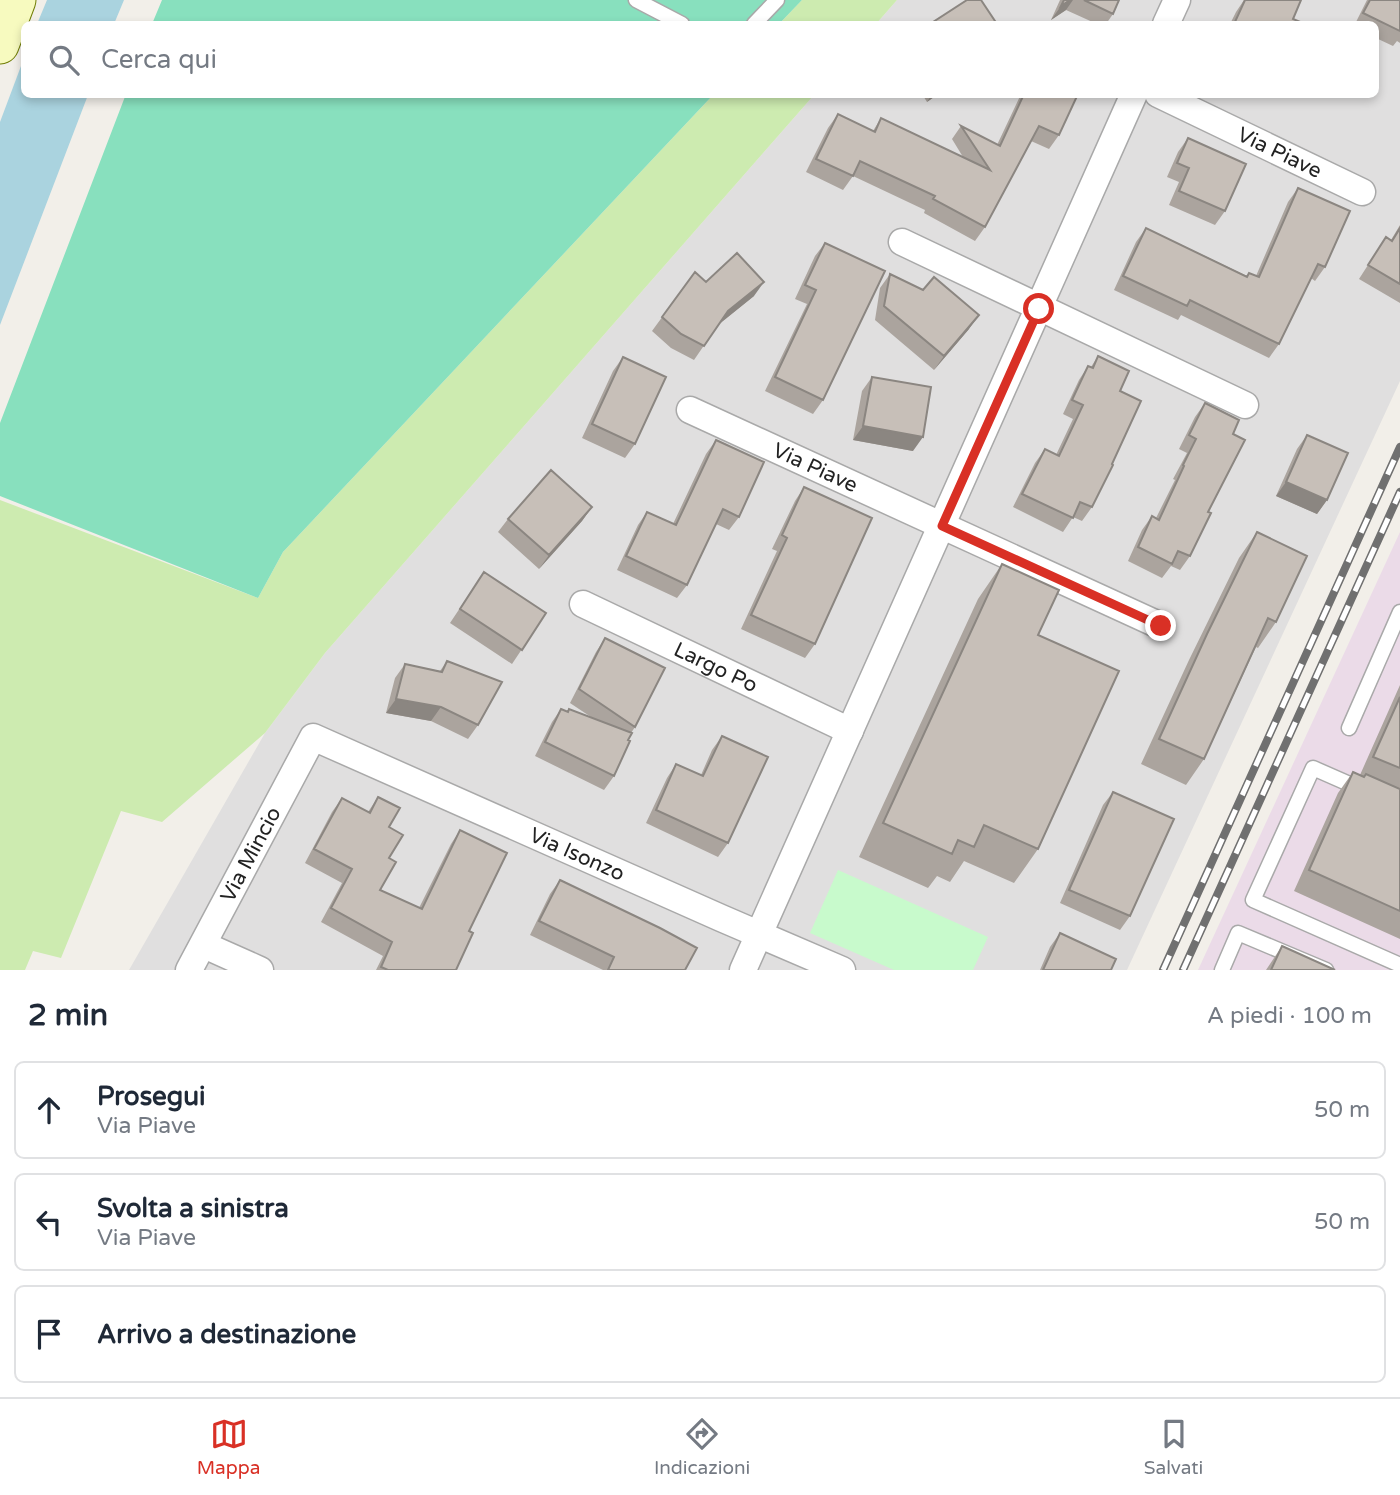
<!DOCTYPE html>
<html lang="it">
<head>
<meta charset="utf-8">
<style>
  :root { --surface:#fff; --page:#f2f2f3; --text:#1f2937; --muted:#747a83; --line:#e0e1e3; --accent:#d93025 }
  body { margin:0; font-family:"Varela Round",sans-serif; background:var(--page); color:var(--text) }
  .stop { position:absolute; width:21px; height:21px; margin:-16px; border:5px solid #d93025; border-radius:50%; background:#fff }
  .stop.end { background:#d93025; border-color:#fff; box-shadow:0 2px 7px #0008 }
  .list { margin:0; padding:0; list-style:none }
  h2 { display:flex; justify-content:space-between; align-items:center; height:91px; margin:0; padding:0 28px; font-size:30px }
  h2 small { font-size:23px; font-weight:400; color:var(--muted) }
  .list li { display:grid; grid-template-columns:46px 1fr auto; gap:21px; align-items:center; box-sizing:border-box; height:98px; margin:0 14px 14px; padding:0 14px; border:2px solid var(--line); border-radius:10px }
  .list b { display:block; font-size:26px; white-space:nowrap }
  .list p { margin:0; font-size:23px; white-space:nowrap; color:var(--muted) }
  .list em { font-size:23px; font-style:normal; color:var(--muted) }
  .icon { flex:none; width:38px; height:38px; fill:none; stroke:currentColor; stroke-width:2; stroke-linecap:round; stroke-linejoin:round }
  .map { position:relative; flex:none; width:1400px; height:970px; overflow:hidden }
  .search { position:absolute; background:var(--surface); box-shadow:0 4px 10px #0003; left:21px; right:21px; top:21px; height:77px; display:flex; align-items:center; gap:18px; box-sizing:border-box; padding:0 24px; border-radius:10px; color:var(--muted); font-size:26px }
  .sheet { height:427px; background:var(--surface) }
  nav { display:flex; justify-content:space-around; align-items:center; box-sizing:border-box; height:98px; border-top:2px solid var(--line); background:var(--surface); font-size:19px; color:var(--muted) }
  nav a { display:grid; justify-items:center; gap:4px }
  nav .on { color:var(--accent) }
  .map>svg:first-child { display:block }
  .residential { fill:#e0dfdf }
  .industrial { fill:#ebdbe8 }
  .grass { fill:#cdebb0 }
  .park { fill:#c8facc }
  .pitch { fill:#88e0be }
  .water { fill:#aad3df }
  .lines { fill:none; stroke-linecap:round; stroke-linejoin:round }
  .lane-casing { stroke:#a9a9a9; stroke-width:17 }
  .street-casing { stroke:#a9a9a9; stroke-width:29 }
  .secondary-casing { stroke:#707d05; stroke-width:39 }
  .lane { stroke:#fff; stroke-width:14 }
  .street { stroke:#fff; stroke-width:26 }
  .secondary { stroke:#f7fabf; stroke-width:37 }
  .rail-casing { stroke:#707070; stroke-width:8 }
  .rail { stroke:#fff; stroke-width:5; stroke-dasharray:16; stroke-linecap:butt }
  .wall { fill:#aba49e }
  .shaded-wall { fill:#8b8681 }
  .building { fill:#c7bfb8; stroke:#8b8681; stroke-width:2 }
  .route { stroke:#d93025; stroke-width:9 }
  .labels { text-anchor:middle; stroke-width:7; stroke-linejoin:round; paint-order:stroke }
  .street-label { font-size:21px; fill:#222; stroke:#fff }
</style>
</head>
<body>
<div class="map">
<svg width="1400" height="970" viewBox="0 0 1400 970">
  <rect width="100%" height="100%" fill="#f2efe9"/>
  <!-- residential -->
  <path class="residential" d="M897 0H1400V381L1127 970H129L265 733 325 653 814 95 1376 94V24H876Z"/>
  <!-- industrial -->
  <path class="industrial" d="M1400 532V970H1198Z"/>
  <!-- grass -->
  <path class="grass" d="M802 0H897L876 24H779Z
    M713 95H814L325 653 265 733 162 822 121 811 61 958 33 951 25 970H0V500L258 598 283 552Z"/>
  <!-- park -->
  <path class="park" d="M838 870 988 937 973 970H894L810 933Z"/>
  <!-- pitch -->
  <path class="pitch" d="M162 0H802L779 24H152Z
    M126 94H713V95L283 552 258 598 0 496V423Z"/>
  <!-- water -->
  <path class="water" d="M47 0H124L114 24H37Z
    M24 58V94L88 95 0 325V122Z"/>
  <g class="lines">
    <defs>
      <path id="lane" d="M636 0 682 24
        M754 24 777 0
        M1349 728 1400 612
        M1363 790 1313 768 1253 900 1400 965
        M1222 970 1238 933 1326 970"/>
      <g id="street">
        <path d="M1166 24 1177 0"/>
        <path id="s1" d="M1158 94 1362 192"/>
        <path d="M902 242 1245 405"/>
        <path id="s2" d="M690 410 1161 626"/>
        <path id="s3" d="M583 604 850 731"/>
        <path d="M204 945 260 970"/>
        <path id="s4" d="M189 970 313 737 721 918 842 970"/>
        <path d="M743 970 1134 94"/>
      </g>
      <path id="secondary" d="M0 45 17 0"/>
    </defs>
    <!-- lane casing -->
    <use href="#lane" class="lane-casing"/>
    <!-- street casing -->
    <use href="#street" class="street-casing"/>
    <!-- secondary casing -->
    <use href="#secondary" class="secondary-casing"/>
    <!-- lane -->
    <use href="#lane" class="lane"/>
    <!-- street -->
    <use href="#street" class="street"/>
    <!-- secondary -->
    <use href="#secondary" class="secondary"/>
    <defs>
      <path id="rail" d="M1163 970 1400 447
        M1183 970 1400 492"/>
    </defs>
    <!-- rail casing -->
    <use href="#rail" class="rail-casing"/>
    <!-- rail -->
    <use href="#rail" class="rail"/>
  </g>
  <!-- wall -->
  <path class="wall" d="M1060 0H1119L1113 14 1106 24H1097L1066 10 1051 20Z
    M1244 0 1293 19 1305 24H1230L1236 12Z
    M1367 0H1400V43L1397 41 1393 46 1376 38V24H1355Z
    M922 94H938L927 102Z
    M1021 94H1078L1059 135 1049 149 1031 141 985 227 975 241 924 213 925 210 853 176 843 190 806 172 828 128 838 114 873 131 881 118 963 157 952 139 961 126 997 145Z
    M1266 94H1277L1274 98Z
    M1188 138 1225 211 1215 225 1169 205 1179 182 1167 177 1178 152Z
    M1298 188 1325 267 1315 281 1311 278 1279 344 1269 358 1181 315 1178 320 1114 290 1136 242 1146 228 1247 276 1249 273 1256 276 1288 202Z
    M1400 225V303L1359 279 1386 237 1391 240Z
    M825 243 823 400 813 414 765 391 807 304 795 299 815 256Z
    M695 272 706 282 754 296 718 325 694 360 671 348 652 331Z
    M890 274 969 329 934 370 875 320 880 288Z
    M1098 356 1120 391 1092 507 1082 521 1073 517 1063 532 1013 507 1035 463 1045 449 1056 455 1073 419 1063 414 1079 380 1088 366 1091 367Z
    M623 357 635 444 625 458 582 438 613 371Z
    M872 377 913 451 853 440 862 391Z
    M1205 403 1233 434 1208 512 1190 556 1180 570 1171 566 1162 578 1128 561 1142 530 1152 516 1156 518 1175 480 1173 479 1187 453 1179 449 1195 417Z
    M1307 435 1327 500 1317 514 1276 496 1297 449Z
    M716 440 739 517 729 530 716 524 687 585 677 598 617 570 638 525 647 512 673 524 706 454Z
    M804 487 815 644 805 658 741 629 777 551 772 549 795 501Z
    M592 507 582 521 539 569 498 532 508 519Z
    M1257 532 1276 622 1258 648 1256 647 1204 759 1186 785 1141 764 1189 660 1239 558Z
    M1002 564 1038 635V849L1014 883 964 861 950 882 937 876 928 888 859 857 978 599Z
    M484 572 546 613 512 664 450 623Z
    M605 638 635 727 631 733 614 776 604 790 535 756 552 722 561 709 567 711 591 717 570 703 596 652Z
    M447 661 478 725 468 739 431 721 386 713 395 678 405 664 440 671Z
    M1400 685V939L1294 891 1338 793 1353 772 1360 775Z
    M722 736 728 843 718 857 646 823 667 778 676 764 701 775 712 750Z
    M1113 792 1130 916 1120 930 1060 903 1103 805Z
    M378 797 389 827V858L380 890 419 908 451 844 460 830 469 931 456 970H376L383 956 321 922 342 883 305 863 332 812 342 798 368 812Z
    M560 880 685 970H603L530 935 550 894Z
    M1060 933 1111 970H1040L1050 947Z
    M1282 946 1335 970H1266Z"/>
  <!-- shaded-wall -->
  <path class="shaded-wall" d="M1070 0H1073L1066 10 1051 20 1061 6Z
    M932 94H938L927 102Z
    M764 282 754 296 718 325 728 311Z
    M979 315 969 329 934 370 944 356Z
    M863 426 923 437 913 451 853 440Z
    M1286 482 1327 500 1317 514 1276 496Z
    M592 507 582 521 539 569 549 555Z
    M396 699 441 707 431 721 386 713Z"/>
  <!-- building -->
  <path class="building" d="M967 0H981L997 24H930Z
    M1064 0H1070L1061 6Z
    M1084 0H1119L1113 14Z
    M1245 0H1301L1293 19 1305 24H1234Z
    M1370 0H1400V31L1363 13Z
    M1024 94H1078L1059 135 1039 126 985 227 933 199 935 196 860 161 853 176 816 159 838 114 875 132 881 118 990 170 961 126 1000 146Z
    M1188 138 1246 164 1225 211 1179 191 1189 168 1177 163Z
    M1298 188 1350 211 1325 267 1318 264 1279 344 1190 300 1187 306 1123 276 1146 228 1247 277 1249 273 1259 277Z
    M1400 228V284L1368 265 1386 237 1392 241Z
    M825 243 885 271 823 400 775 377 816 290 805 285Z
    M737 253 764 282 728 311 704 346 681 334 662 317 695 272 706 282Z
    M890 274 923 290 934 277 979 315 944 356 884 306Z
    M1098 356 1129 371 1120 391 1141 401 1112 464 1113 465 1092 507 1080 502 1073 518 1022 494 1045 449 1059 456 1083 405 1072 400 1088 366 1093 368Z
    M623 357 666 377 635 444 592 424Z
    M872 377 931 387 923 437 863 426Z
    M1205 403 1239 420 1233 434 1245 440 1208 512 1211 513 1190 556 1178 551 1172 564 1138 547 1152 516 1159 520 1184 466 1183 465 1196 439 1189 435Z
    M1307 435 1348 453 1327 500 1286 482Z
    M716 440 764 462 739 517 723 509 687 585 626 556 647 512 676 525Z
    M551 470 592 507 549 555 508 519Z
    M804 487 872 518 815 644 751 615 787 538 782 535Z
    M1257 532 1307 556 1276 622 1268 618 1204 759 1159 739 1207 634Z
    M1002 564 1059 590 1038 635 1119 671 1038 849 984 825 974 847 958 840 952 854 883 823Z
    M484 572 546 613 522 650 460 609Z
    M605 638 665 668 635 727 579 689Z
    M447 661 502 682 478 725 441 707 396 699 405 664 442 672Z
    M1400 697V768L1373 757Z
    M561 709 568 712 569 709 632 733 628 740 630 741 614 776 545 742Z
    M722 736 768 757 728 843 656 810 676 764 703 776Z
    M1353 772 1364 777 1366 774 1400 789V911L1309 870Z
    M1113 792 1174 819 1130 916 1069 890Z
    M378 797 400 808 389 827 403 835 389 858 396 862 380 890 422 909 460 830 507 853 469 931 473 933 456 970H388L381 967 392 942 331 908 352 869 314 849 342 798 370 813Z
    M560 880 660 928 697 948 685 970H608L614 957 539 921Z
    M1060 933 1116 959 1111 970H1043Z
    M1282 946 1335 970H1271Z"/>
  <g class="lines">
    <!-- route -->
    <path class="route" d="M1039 309 942 526 1161 626"/>
  </g>
  <g class="labels">
    <!-- street labels -->
    <g class="street-label">
      <text dy="7" stroke="none"><textPath href="#s1" startOffset="135">Via Piave</textPath></text>
      <text dy="7" stroke="none"><textPath href="#s2" startOffset="138">Via Piave</textPath></text>
      <text dy="7" stroke="none"><textPath href="#s3" startOffset="147">Largo Po</textPath></text>
      <text dy="7" stroke="none"><textPath href="#s4" startOffset="131">Via Mincio</textPath></text>
      <text dy="7" stroke="none"><textPath href="#s4" startOffset="553">Via Isonzo</textPath></text>
    </g>
  </g>
</svg>
<div class="stop" style="left:1039px;top:309px"></div>
<div class="stop end" style="left:1161px;top:626px"></div>
<div class="search"><svg class="icon" aria-label="search" viewBox="0 0 24 24"><circle cx="10" cy="10" r="6"/><path d="M15 15l6 6"/></svg>Cerca qui</div>
</div>
<section class="sheet">
<h2>2 min<small>A piedi · 100 m</small></h2>
<ul class="list">
<li><svg class="icon" aria-label="ahead" viewBox="0 0 24 24"><path d="M12 20V5M6 11l6-6 6 6"/></svg><div><b>Prosegui</b><p>Via Piave</p></div><em>50 m</em></li>
<li><svg class="icon" aria-label="left" viewBox="0 0 24 24"><path d="M17 20v-9H6M10 6l-5 5 5 5"/></svg><div><b>Svolta a sinistra</b><p>Via Piave</p></div><em>50 m</em></li>
<li><svg class="icon" aria-label="arrive" viewBox="0 0 24 24"><path d="M6 21V4h12l-3 4 3 4H6"/></svg><div><b>Arrivo a destinazione</b></div></li>
</ul>
</section>
<nav>
<a class="on"><svg class="icon" aria-label="map" viewBox="0 0 24 24"><path d="M3 6l6-2 6 2 6-2v14l-6 2-6-2-6 2zM9 4v14M15 6v14"/></svg>Mappa</a>
<a><svg class="icon" aria-label="directions" viewBox="0 0 24 24"><path d="M12 3l9 9-9 9-9-9zM9 14v-3h6M13 9l2 2-2 2"/></svg>Indicazioni</a>
<a><svg class="icon" aria-label="saved" viewBox="0 0 24 24"><path d="M7 4h10v16l-5-4-5 4z"/></svg>Salvati</a>
</nav>
</body>
</html>
